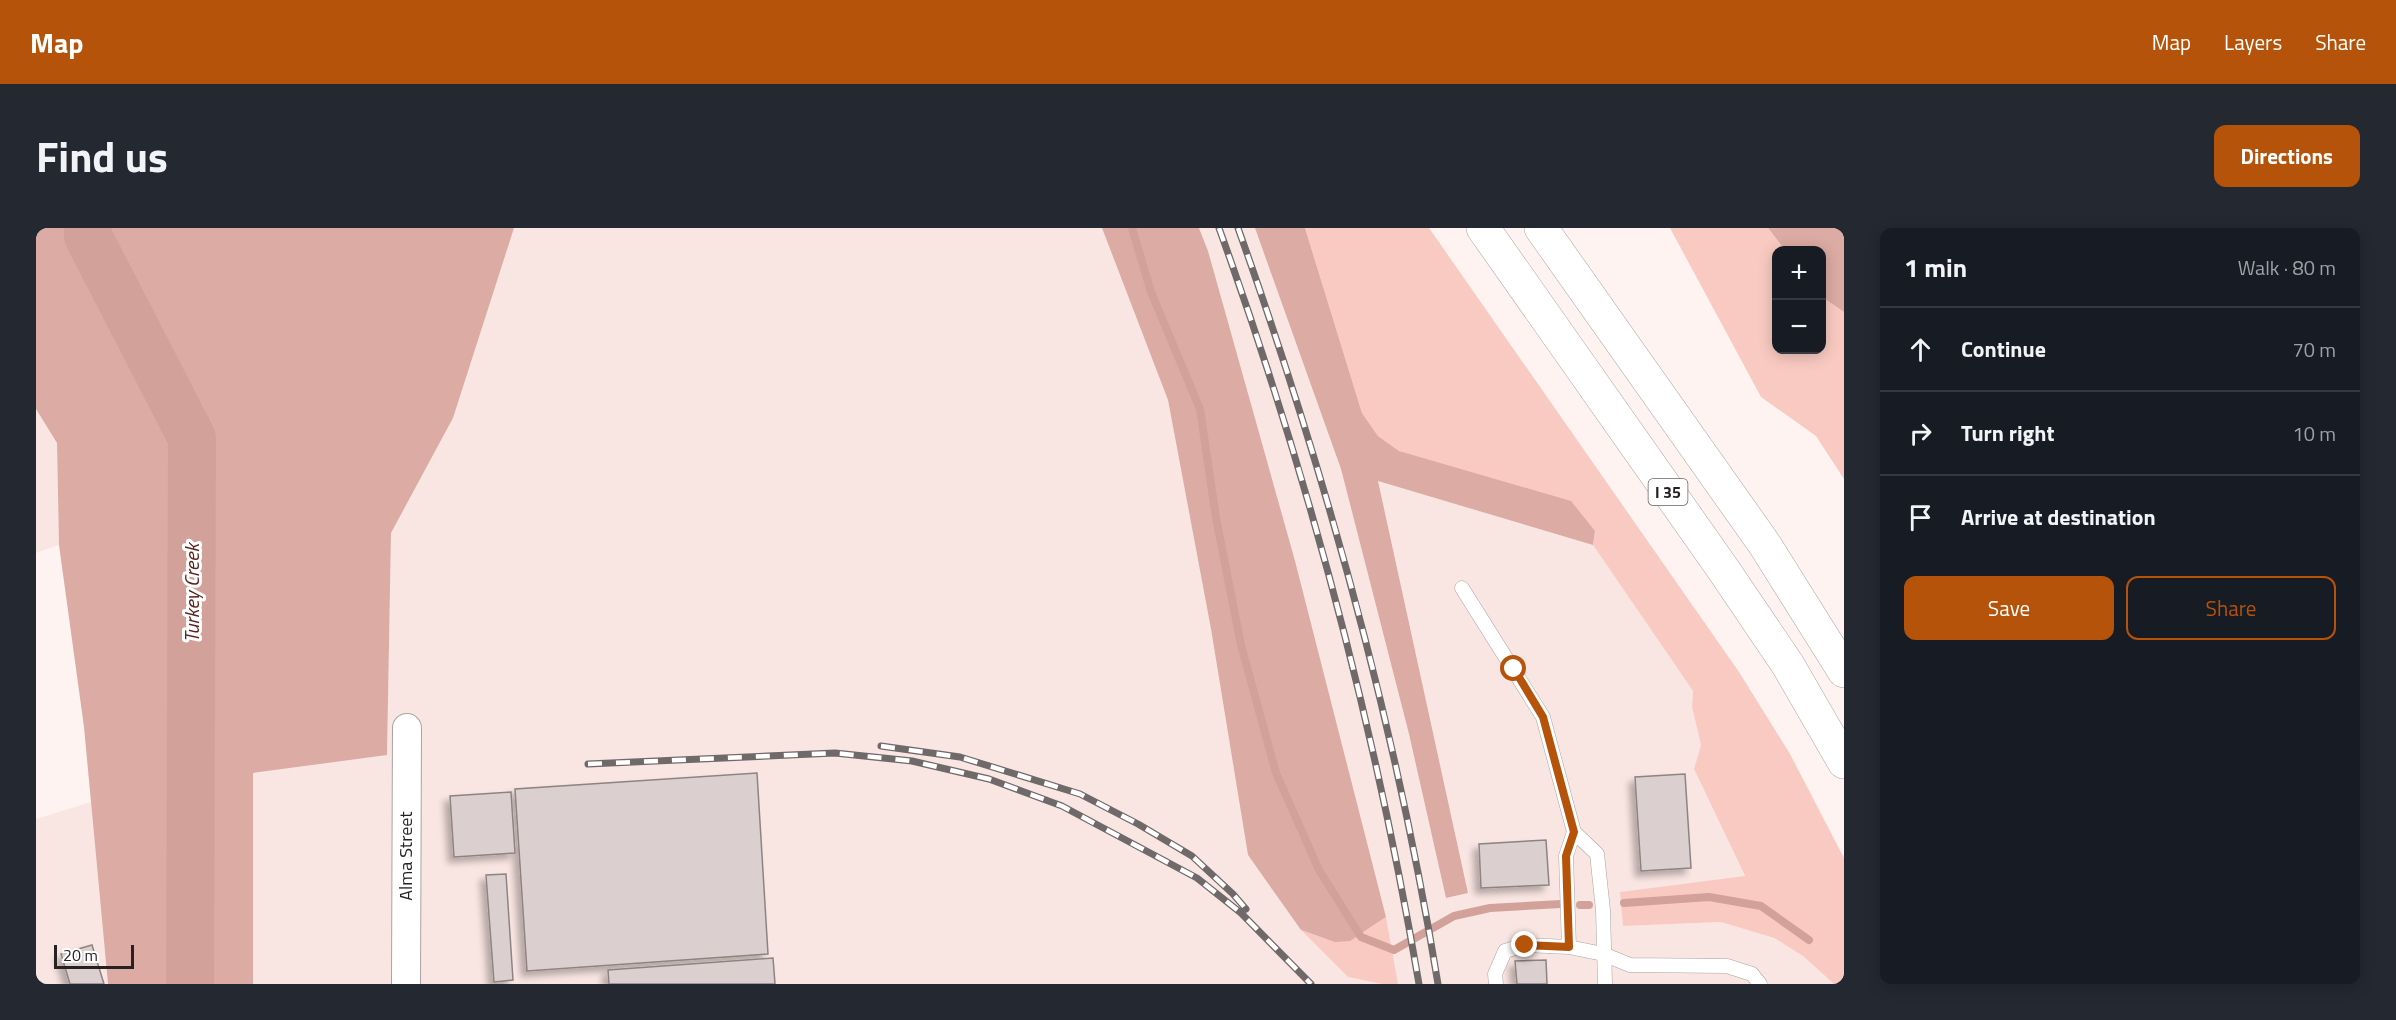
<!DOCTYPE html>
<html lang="en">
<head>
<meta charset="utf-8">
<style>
  :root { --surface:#171b24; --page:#242831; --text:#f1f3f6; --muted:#9ea1a6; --line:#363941; --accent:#b45309 }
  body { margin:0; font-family:"Titillium Web",sans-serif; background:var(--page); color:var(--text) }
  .controls { position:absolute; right:18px; top:18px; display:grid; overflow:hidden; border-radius:12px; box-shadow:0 3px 15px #0003 }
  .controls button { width:54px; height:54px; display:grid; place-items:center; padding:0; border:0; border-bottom:2px solid var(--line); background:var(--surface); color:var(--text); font:30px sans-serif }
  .scale { position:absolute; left:18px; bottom:15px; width:80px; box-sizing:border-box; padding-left:6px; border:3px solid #262222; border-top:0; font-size:16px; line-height:21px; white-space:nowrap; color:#262222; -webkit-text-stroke:4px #fff; paint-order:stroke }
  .stop { position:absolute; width:18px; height:18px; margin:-14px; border:4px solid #b45309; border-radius:50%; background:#fff }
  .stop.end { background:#b45309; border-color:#fff; box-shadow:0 2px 6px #0008 }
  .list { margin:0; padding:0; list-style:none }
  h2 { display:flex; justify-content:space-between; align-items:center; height:78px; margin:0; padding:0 24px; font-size:26px }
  h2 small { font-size:20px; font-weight:400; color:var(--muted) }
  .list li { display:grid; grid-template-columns:39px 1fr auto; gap:18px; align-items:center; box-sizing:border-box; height:84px; padding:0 24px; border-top:2px solid var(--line) }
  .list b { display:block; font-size:22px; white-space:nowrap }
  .list em { font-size:20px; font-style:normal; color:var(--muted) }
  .actions { display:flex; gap:12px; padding:18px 24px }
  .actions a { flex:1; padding:14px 0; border:2px solid var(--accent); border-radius:12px; text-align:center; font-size:21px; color:var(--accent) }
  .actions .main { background:var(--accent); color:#fff }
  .icon { flex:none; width:33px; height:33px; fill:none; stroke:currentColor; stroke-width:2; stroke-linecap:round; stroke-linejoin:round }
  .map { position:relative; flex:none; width:1808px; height:756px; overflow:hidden; border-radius:12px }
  header { display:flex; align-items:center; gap:36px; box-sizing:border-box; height:84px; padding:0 30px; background:var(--accent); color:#fff }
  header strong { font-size:28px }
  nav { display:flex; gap:33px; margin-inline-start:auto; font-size:21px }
  .intro { display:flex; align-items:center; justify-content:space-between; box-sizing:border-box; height:144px; padding:0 36px }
  h1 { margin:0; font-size:42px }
  .button { padding:15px 27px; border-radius:12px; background:var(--accent); color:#fff; font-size:21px; font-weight:700 }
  main { display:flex; gap:36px; padding:0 36px }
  aside { flex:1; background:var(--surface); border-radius:12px; box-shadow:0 3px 15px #0003 }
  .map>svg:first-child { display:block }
  .built { fill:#f9e5e2 }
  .green { fill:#f9cac2 }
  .forest { fill:#dcaba3 }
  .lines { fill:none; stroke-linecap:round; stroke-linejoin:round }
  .stream { stroke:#d2a29a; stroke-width:8 }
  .river { stroke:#d2a29a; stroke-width:48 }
  .building { fill:#dbd0cf; stroke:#8d8482; stroke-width:1.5; filter:url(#shadow) }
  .lane-casing { stroke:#ada3a2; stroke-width:15 }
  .street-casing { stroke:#ada3a2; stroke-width:30 }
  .highway-casing { stroke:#ada3a2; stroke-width:34 }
  .lane { stroke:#fff; stroke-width:14 }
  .street { stroke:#fff; stroke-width:28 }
  .highway { stroke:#fff; stroke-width:33 }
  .rail-casing { stroke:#706969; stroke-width:7 }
  .rail { stroke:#fff; stroke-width:4.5; stroke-dasharray:14; stroke-linecap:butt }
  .route { stroke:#b45309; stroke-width:8 }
  .labels { text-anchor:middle; stroke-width:6; stroke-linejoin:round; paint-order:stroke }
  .shield { fill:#fff; stroke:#676464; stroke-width:1.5 }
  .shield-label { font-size:16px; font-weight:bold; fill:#262222 }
  .street-label { font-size:18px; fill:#262222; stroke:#fff }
  .water-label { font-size:20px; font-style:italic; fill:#5d221c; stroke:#fff }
</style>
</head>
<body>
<header>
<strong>Map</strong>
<nav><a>Map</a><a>Layers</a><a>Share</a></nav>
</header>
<div class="intro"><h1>Find us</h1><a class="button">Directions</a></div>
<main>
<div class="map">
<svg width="1808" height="756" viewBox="0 0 1808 756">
  <defs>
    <filter id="shadow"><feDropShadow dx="-5.5" dy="5.5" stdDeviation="3" flood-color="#0004"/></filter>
  </defs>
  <rect width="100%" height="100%" fill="#fef3f1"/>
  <!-- built -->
  <path class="built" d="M478 0H1066L1132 172 1175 401 1212 627 1265 702 1312 749 1346 756H217V545L351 527 355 305 417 190Z
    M1163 0H1219L1246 70 1305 241 1373 506 1410 670 1432 665 1342 253 1557 317 1657 463 1656 479 1665 517 1658 541 1709 649 1585 664 1587 698 1685 694 1737 710 1767 728 1798 756H1362L1350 689 1172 23Z
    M0 181 21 215 23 317 0 325Z
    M55 574 72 756H0V591Z"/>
  <!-- green -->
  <path class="green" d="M1269 0H1393L1703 444 1754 526 1808 630V756H1798L1767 728 1738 710 1685 694 1587 698 1584 664 1709 648 1658 541 1665 517 1656 479 1657 463 1557 317 1559 303 1363 223 1342 208 1326 185Z
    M1634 0H1732L1749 22H1740V122H1786V69L1808 84V251L1780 208 1725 169Z
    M1350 689 1362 756H1346L1312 749 1265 702C1313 719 1308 717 1350 689Z"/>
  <!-- forest -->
  <path class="forest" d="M0 0H478L417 190 355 305 351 527 217 545V756H72L48 499 23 317 21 215 0 181Z
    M1066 0H1163L1172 23 1259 333 1350 689 1314 713 1299 714 1265 702 1212 627 1175 401 1132 172Z
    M1219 0H1269L1326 185 1342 208 1363 223 1535 273 1559 303 1557 317 1342 253 1432 665 1410 670 1373 506 1305 241Z
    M1732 0H1808V84L1786 69V22H1749Z"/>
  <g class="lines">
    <!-- stream -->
    <path class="stream" d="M1096 0 1115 64 1164 181 1180 290 1205 417 1240 545 1283 642 1325 709 1358 722 1418 688 1454 680 1525 676
      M1588 675 1673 669 1725 678 1773 712
      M1544 677H1553"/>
    <!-- river -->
    <path class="river" d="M52 0V8L156 210 154 756"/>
  </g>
  <!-- building -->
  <path class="building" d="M721 545 732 726 491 743 479 561Z
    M1649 546 1655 640 1605 643 1599 549Z
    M475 564 479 625 418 629 414 568Z
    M1510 612 1513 657 1445 660 1443 616Z
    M470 646 477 752 458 754 450 647Z
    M56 717 68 756H34L25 726Z
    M737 730 739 756H573L572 742Z
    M1510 732 1511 756H1481L1479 733Z"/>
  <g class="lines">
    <defs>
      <path id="lane" d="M1426 360 1507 489 1538 604 1530 628 1533 719
        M1538 604 1561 626 1567 682 1569 756
        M1460 756 1459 746 1469 723 1489 717 1533 719 1567 726 1594 737 1691 738 1716 746 1724 756"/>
      <path id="street" d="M370 756 371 500"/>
      <path id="highway" d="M1447 0 1687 341 1752 437 1808 534
        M1505 0 1729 317 1808 443"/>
    </defs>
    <!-- lane casing -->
    <use href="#lane" class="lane-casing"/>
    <!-- street casing -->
    <use href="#street" class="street-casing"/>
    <!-- highway casing -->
    <use href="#highway" class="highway-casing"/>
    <!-- lane -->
    <use href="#lane" class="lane"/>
    <!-- street -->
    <use href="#street" class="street"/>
    <!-- highway -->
    <use href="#highway" class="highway"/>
    <defs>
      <path id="rail" d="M1183 0C1272 246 1339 498 1383 756
        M1202 0C1290 246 1360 498 1402 756
        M845 518 924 529 1044 566 1102 596 1156 628 1197 666 1210 681
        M552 536 799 525 876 533 953 551 1026 578 1161 650 1205 685 1275 756"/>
    </defs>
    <!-- rail casing -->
    <use href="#rail" class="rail-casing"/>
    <!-- rail -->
    <use href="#rail" class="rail"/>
  </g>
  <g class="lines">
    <!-- route -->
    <path class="route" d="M1478 441 1507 489 1538 604 1530 628 1533 719 1489 717"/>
  </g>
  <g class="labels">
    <!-- shield labels -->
    <rect class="shield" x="1612.5" y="251" width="39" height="26" rx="4.5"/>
    <g class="shield-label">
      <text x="1632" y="270">I 35</text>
    </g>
    <!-- street labels -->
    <g class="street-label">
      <text transform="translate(370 628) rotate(-90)" y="6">Alma Street</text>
    </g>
    <!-- water labels -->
    <g class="water-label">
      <text transform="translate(156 365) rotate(-90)" y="7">Turkey Creek</text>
    </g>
  </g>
</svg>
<div class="controls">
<button>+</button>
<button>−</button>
</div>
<div class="scale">20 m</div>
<div class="stop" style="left:1478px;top:441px"></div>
<div class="stop end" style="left:1489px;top:717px"></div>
</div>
<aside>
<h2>1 min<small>Walk · 80 m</small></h2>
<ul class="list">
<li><svg class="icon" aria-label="ahead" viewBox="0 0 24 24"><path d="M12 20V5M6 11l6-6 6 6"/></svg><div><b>Continue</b></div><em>70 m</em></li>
<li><svg class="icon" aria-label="right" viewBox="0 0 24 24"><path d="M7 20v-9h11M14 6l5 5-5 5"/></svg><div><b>Turn right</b></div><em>10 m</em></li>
<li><svg class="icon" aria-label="arrive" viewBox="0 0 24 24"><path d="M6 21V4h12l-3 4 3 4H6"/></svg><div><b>Arrive at destination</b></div></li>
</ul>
<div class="actions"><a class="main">Save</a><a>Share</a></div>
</aside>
</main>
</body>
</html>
